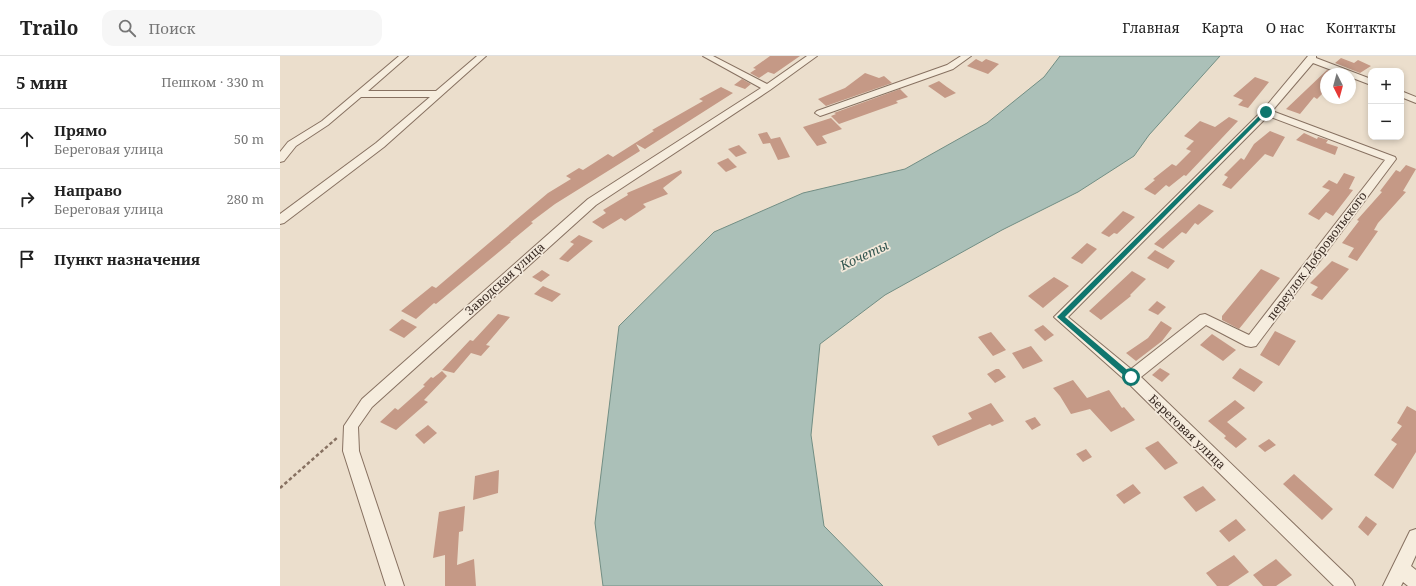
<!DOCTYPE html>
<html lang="ru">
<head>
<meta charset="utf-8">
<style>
  :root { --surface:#fff; --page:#f6f6f6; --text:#222; --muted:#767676; --line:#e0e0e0 }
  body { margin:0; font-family:"Noto Serif",serif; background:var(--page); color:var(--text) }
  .controls { position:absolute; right:12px; top:12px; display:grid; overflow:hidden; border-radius:8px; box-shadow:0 2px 6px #0003 }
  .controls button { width:36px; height:36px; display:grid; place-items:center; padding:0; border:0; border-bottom:1px solid var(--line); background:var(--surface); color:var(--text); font:20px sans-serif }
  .compass { position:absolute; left:1040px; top:12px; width:36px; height:36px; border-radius:50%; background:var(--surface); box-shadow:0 2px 6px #0003; rotate:174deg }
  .stop { position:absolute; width:12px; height:12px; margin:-9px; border:3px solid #0f766e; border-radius:50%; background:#fff }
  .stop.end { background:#0f766e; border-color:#fff; box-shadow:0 1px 4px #0008 }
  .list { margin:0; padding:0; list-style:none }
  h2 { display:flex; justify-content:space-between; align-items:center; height:52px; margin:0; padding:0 16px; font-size:17px }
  h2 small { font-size:13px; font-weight:400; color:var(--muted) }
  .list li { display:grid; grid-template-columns:26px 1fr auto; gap:12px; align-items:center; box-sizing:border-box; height:60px; padding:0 16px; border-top:1px solid var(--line) }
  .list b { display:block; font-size:15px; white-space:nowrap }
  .list p { margin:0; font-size:13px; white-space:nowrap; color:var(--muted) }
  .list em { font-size:13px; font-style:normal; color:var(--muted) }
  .icon { flex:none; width:22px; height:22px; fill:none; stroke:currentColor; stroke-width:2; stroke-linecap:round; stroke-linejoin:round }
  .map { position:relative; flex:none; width:1136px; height:530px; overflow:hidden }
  header { display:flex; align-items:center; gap:24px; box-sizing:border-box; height:56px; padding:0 20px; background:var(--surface); border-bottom:1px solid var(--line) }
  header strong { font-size:19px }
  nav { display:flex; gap:22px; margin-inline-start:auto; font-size:14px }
  .search { width:280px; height:36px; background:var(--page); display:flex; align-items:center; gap:10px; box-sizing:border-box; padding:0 14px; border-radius:12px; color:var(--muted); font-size:15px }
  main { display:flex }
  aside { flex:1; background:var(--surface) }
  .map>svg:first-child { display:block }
  .water { fill:#abc0b8; stroke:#728e84 }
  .building { fill:#c59986 }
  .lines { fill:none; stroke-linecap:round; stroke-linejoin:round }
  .minor-casing { stroke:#877161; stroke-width:2 }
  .path { stroke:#877161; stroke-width:2.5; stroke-dasharray:3.5 2.5; stroke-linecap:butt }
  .minor { fill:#f6edde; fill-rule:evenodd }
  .route { fill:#0f766e }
  .labels { text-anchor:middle; stroke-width:3.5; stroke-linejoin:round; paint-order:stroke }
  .street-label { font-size:12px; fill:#392b23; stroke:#f3e9db }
  .water-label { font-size:13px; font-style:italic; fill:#345751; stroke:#f3e9db }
</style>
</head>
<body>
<header>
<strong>Trailo</strong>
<div class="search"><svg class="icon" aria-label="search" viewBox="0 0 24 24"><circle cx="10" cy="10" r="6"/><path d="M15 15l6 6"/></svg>Поиск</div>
<nav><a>Главная</a><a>Карта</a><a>О нас</a><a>Контакты</a></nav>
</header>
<main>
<aside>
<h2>5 мин<small>Пешком · 330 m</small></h2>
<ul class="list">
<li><svg class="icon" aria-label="ahead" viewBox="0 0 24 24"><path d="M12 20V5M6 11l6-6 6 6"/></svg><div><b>Прямо</b><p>Береговая улица</p></div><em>50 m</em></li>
<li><svg class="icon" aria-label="right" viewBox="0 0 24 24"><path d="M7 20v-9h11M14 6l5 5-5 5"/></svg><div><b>Направо</b><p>Береговая улица</p></div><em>280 m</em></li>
<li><svg class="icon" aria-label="arrive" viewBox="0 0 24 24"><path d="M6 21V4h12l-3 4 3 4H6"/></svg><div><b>Пункт назначения</b></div></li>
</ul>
</aside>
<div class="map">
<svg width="1136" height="530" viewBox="0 0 1136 530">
  <rect width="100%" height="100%" fill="#ebdecc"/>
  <!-- water -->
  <path class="water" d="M780 0H940L869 79 854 100 798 136 722 174 605 239 540 288 531 379 544 470 603 530H323L315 467 339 270 434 176 523 137 625 113 707 67 764 21Z"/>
  <!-- building -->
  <path class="building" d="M490 0H520L494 18 488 16 479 22 470 17 476 13 473 12Z
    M1061 2 1074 7 1078 4 1091 10 1080 17 1055 7Z
    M696 3 702 6 706 3 719 8 708 18 687 10Z
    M1047 14 1058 18H1046V34L1037 43 1034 41 1020 58 1006 53Z
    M585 17 599 22 604 20 612 27 546 50 538 43 565 32Z
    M975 21 989 26 968 52 958 49 963 44 953 40Z
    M462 23 471 28 465 33 454 29Z
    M659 25 667 31 676 37 665 42 648 30Z
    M441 31 453 37 365 93 356 88 360 95 275 148 251 166 253 167 230 186H231L156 248 154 247 136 263 121 255 152 230 156 232 249 153 268 137 291 123 286 120 299 112 303 114 328 98 333 101 374 75 372 74 423 45 419 43Z
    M620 33 628 41 616 45 618 47 559 68 551 60 556 58 554 57Z
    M949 61 958 65 906 120 904 119 889 131 886 129 875 139 864 133 875 124 873 123 892 108 896 110 911 95 906 93 914 85 904 80 920 65 935 71Z
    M551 62 562 73 542 80 547 87 537 90 523 71Z
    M990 75 1005 81 993 101 985 98 951 133 942 129 948 121 944 119 961 102 964 104 974 88Z
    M487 76 491 83 500 81 510 101 498 104 490 87 483 88 478 78Z
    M1024 77 1037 83 1038 81 1048 84 1046 87 1058 91 1055 99 1016 84Z
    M459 89 467 97 456 101 448 93Z
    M448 102 457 111 446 116 437 107Z
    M1126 109 1136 113 1123 135 1126 136 1098 167 1094 174 1098 175 1077 205 1068 201 1074 192 1062 187 1079 165 1077 164 1102 136 1100 135 1116 114 1120 116Z
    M401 114 402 117 383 132 388 138 363 148 366 151 345 165 341 162 323 173 312 166 326 157 323 154 348 139 347 137Z
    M1064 117 1075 121 1069 133 1073 134 1053 160 1046 156 1039 164 1028 158 1050 134 1042 131 1049 124 1057 128Z
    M919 148 934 155 918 169 915 167 906 178 902 176 883 193 874 188Z
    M843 155 855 161 837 178 834 177 829 181 821 177Z
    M299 179 313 185 288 206 279 203 294 188 290 186Z
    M807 187 817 193 802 208 791 202Z
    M875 194 895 205 888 213 867 202Z
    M1052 205 1069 213 1042 244 1031 239 1038 231 1030 227Z
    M981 213 1000 222 959 273 942 264V260Z
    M262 214 270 219 261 226 252 221Z
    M852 215 866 223 850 239 851 240 821 264 809 255Z
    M774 221 789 230 763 252 748 240Z
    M263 230 281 238 272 246 254 238Z
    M877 245 886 251 878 259 868 254Z
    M218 258 230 261 206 289 210 290 201 300 191 297 174 317 162 314 190 284 193 285Z
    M122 263 137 271 124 282 109 274Z
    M881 265 892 272 882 285 856 305 846 297 868 282Z
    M763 269 774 279 765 285 754 274Z
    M995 275 1016 285 999 310 980 299Z
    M711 276 726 294 713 300 698 281Z
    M932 278 956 294 943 305 920 289Z
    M751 290 763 305 743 313 732 297Z
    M880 312 890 318 882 326 872 319Z
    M960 312 983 326 974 336 952 322Z
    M716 313H719L726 321 715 327 707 318Z
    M162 315 167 320 144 344 148 346 116 374 100 366 115 352 118 354 145 330 143 329 151 321 153 322Z
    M793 324 807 342 829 334 842 352 844 351 855 364 831 376 810 353 791 358 780 340 773 332Z
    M955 344 965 352 947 366 967 383 956 392 944 382 946 380 928 365Z
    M711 347 724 365 712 370 710 368 658 390 652 380 692 363 688 357Z
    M1127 350 1136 355V396L1113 433 1094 419 1117 388 1111 384 1122 370 1117 367Z
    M755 361 761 369 752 374 745 365Z
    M148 369 157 377 144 388 135 379Z
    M989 383 996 389 985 396 978 390Z
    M878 385 898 407 885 414 865 392Z
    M806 393 812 401 803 406 796 398Z
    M219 414 218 437 193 444 195 420Z
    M1014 418 1053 453 1042 464 1003 428Z
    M853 428 861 437 844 448 836 439Z
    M923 430 936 444 916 456 903 441Z
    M185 450 183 475 179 476 177 509 194 503 196 530H165V499L153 502 159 456Z
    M1086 460 1097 468 1088 480 1078 471Z
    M956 463 966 474 949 486 939 475Z
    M954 499 969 516 948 530H937L926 517Z
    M996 503 1012 519 996 530H983L973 519Z"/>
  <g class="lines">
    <defs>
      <path id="minor" d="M119 0H128L88 35H156L197 0H206L104 91 4 167 0 168V158L96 87 150 41H81L48 69 16 90 4 105 0 106V96L8 86 42 65Z
        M423 0H433L487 28 527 0H537L490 34 316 149 92 351 78 371 79 395 124 530H106L63 395 64 370 82 343 308 143 481 32Z
        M681 0H691L673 13 543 59 540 60 535 57 537 55 667 9Z
        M1028 0H1036V2L1091 23V29L1070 21V18H1062L1033 7 992 55 1115 101 1116 103 976 290 971 291 966 290 926 269 861 321 1072 524 1075 530H1054L846 325 774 261 983 54ZM988 60 1105 104 969 279 925 258 920 259 851 313 788 261Z
        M1121 35 1136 41V47L1121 41Z
        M1136 473V499L1131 510 1136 514V530H1128L1123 526 1121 530H1103L1130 475Z"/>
    </defs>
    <!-- minor casing -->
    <use href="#minor" class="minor-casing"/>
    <!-- path -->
    <path class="path" d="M0 432 58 381"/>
    <!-- minor -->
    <use href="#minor" class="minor"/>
  </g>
  <!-- route -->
  <path class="route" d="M984 55 988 56 785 261 853 319V323H848L777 261Z"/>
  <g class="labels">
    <!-- street labels -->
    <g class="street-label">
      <text transform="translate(1037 200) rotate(-53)" y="4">переулок Добровольского</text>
      <text transform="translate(225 223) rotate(-42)" y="4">Заводская улица</text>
      <text transform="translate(907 376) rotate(44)" y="4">Береговая улица</text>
    </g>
    <!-- water labels -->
    <g class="water-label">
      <text transform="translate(584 199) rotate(-25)" y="5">Кочеты</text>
    </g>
  </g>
</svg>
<div class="controls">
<button>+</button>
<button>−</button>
</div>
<svg class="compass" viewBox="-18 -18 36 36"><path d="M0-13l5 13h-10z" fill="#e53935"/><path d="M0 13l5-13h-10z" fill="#767676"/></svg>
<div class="stop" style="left:851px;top:321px"></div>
<div class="stop end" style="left:986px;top:56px"></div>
</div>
</main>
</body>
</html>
